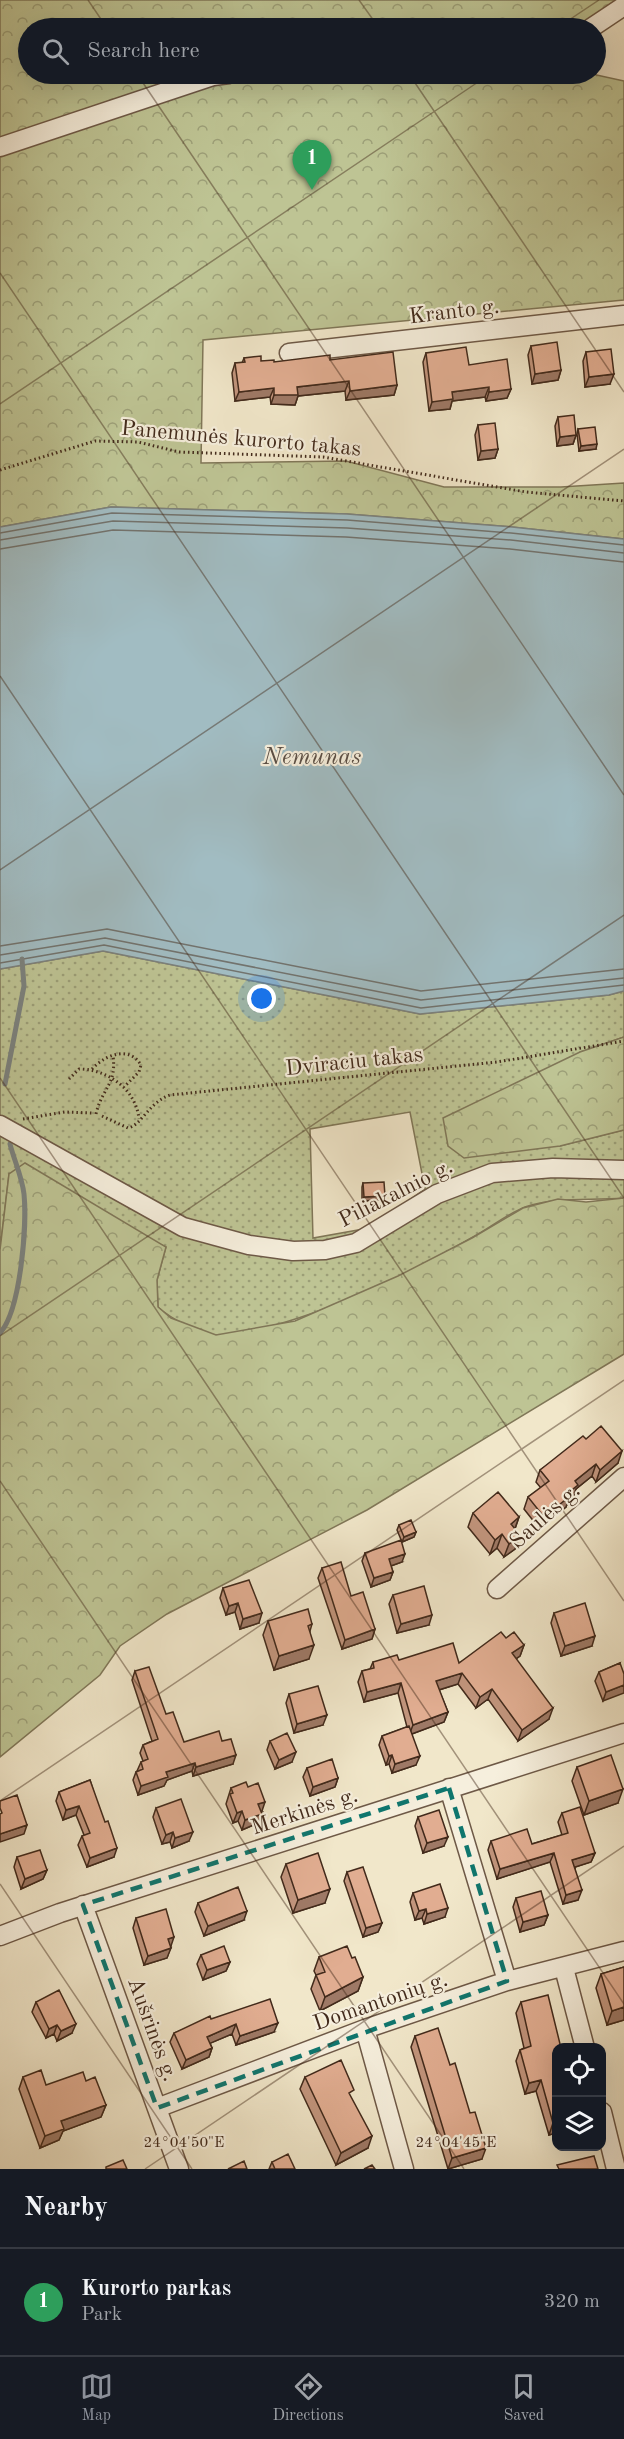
<!DOCTYPE html>
<html lang="en">
<head>
<meta charset="utf-8">
<style>
  :root { --surface:#171b24; --page:#20242c; --text:#f1f3f6; --muted:#9ea1a6; --line:#363941; --accent:#8c9099 }
  body { margin:0; font-family:"Old Standard TT",serif; background:var(--page); color:var(--text) }
  .controls { position:absolute; right:18px; bottom:18px; display:grid; overflow:hidden; border-radius:12px; box-shadow:0 6px 24px #0002 }
  .controls button { width:54px; height:54px; display:grid; place-items:center; padding:0; border:0; border-bottom:2px solid var(--line); background:var(--surface); color:var(--text); font:30px sans-serif }
  .you { position:absolute; left:262px; top:999px; width:21px; height:21px; margin:-15px; border:4px solid #fff; border-radius:50%; background:#1a73e8; box-shadow:0 0 0 9px #1a73e833 }
  .badge { display:grid; place-items:center; width:39px; height:39px; border-radius:50%; background:var(--accent); color:#fff; font-size:20px; font-weight:700 }
  .pin { position:absolute; translate:-50% -50px; filter:drop-shadow(0 2px 3px #0008) }
  .pin::after { content:''; position:absolute; top:32px; width:21px; height:18px; background:inherit; clip-path:polygon(0 0,100% 0,50% 100%) }
  .list { margin:0; padding:0; list-style:none }
  h2 { display:flex; justify-content:space-between; align-items:center; height:78px; margin:0; padding:0 24px; font-size:26px }
  h2 small { font-size:20px; font-weight:400; color:var(--muted) }
  .list li { display:grid; grid-template-columns:39px 1fr auto; gap:18px; align-items:center; box-sizing:border-box; height:108px; padding:0 24px; border-top:2px solid var(--line) }
  .list b { display:block; font-size:22px; white-space:nowrap }
  .list p { margin:0; font-size:20px; white-space:nowrap; color:var(--muted) }
  .list em { font-size:20px; font-style:normal; color:var(--muted) }
  .icon { flex:none; width:33px; height:33px; fill:none; stroke:currentColor; stroke-width:2; stroke-linecap:round; stroke-linejoin:round }
  .map { position:relative; flex:none; width:624px; height:2169px; overflow:hidden }
  .search { position:absolute; background:var(--surface); box-shadow:0 6px 24px #0002; left:18px; right:18px; top:18px; height:66px; display:flex; align-items:center; gap:15px; box-sizing:border-box; padding:0 21px; border-radius:33px; color:var(--muted); font-size:22px }
  .sheet { height:186px; background:var(--surface) }
  nav { display:flex; justify-content:space-around; align-items:center; box-sizing:border-box; height:84px; border-top:2px solid var(--line); background:var(--surface); font-size:16px; color:var(--muted) }
  nav a { display:grid; justify-items:center; gap:3px }
  nav .on { color:var(--accent) }
  .map>svg:first-child { display:block }
  .grass { fill:url(#grass-dots); stroke:#807758; stroke-width:1.5; fill-rule:evenodd }
  .forest { fill:url(#forest-crowns); stroke:#807758; stroke-width:1.5 }
  .water { fill:#a1bcc2; stroke:#7b827f; stroke-width:1.5 }
  .lines { fill:none; stroke-linecap:round; stroke-linejoin:round }
  .shore { stroke:#72736e; stroke-width:1.5 }
  .stream { stroke:#7b827f; stroke-width:5 }
  .minor-casing { stroke:#6e5947; stroke-width:21 }
  .path { stroke:#422a1b; stroke-width:3; stroke-dasharray:1.5 3; stroke-linecap:butt }
  .minor { stroke:#f6efdd; stroke-width:18 }
  .wall { fill:#c2957d; stroke:#422a1b; stroke-width:1.5 }
  .shaded-wall { fill:#9e7966; stroke:#422a1b; stroke-width:1.5 }
  .building { fill:#e1ad91; stroke:#422a1b; stroke-width:1.5 }
  .marked { fill:none; stroke:#0f766e; stroke-width:4.5; stroke-dasharray:12 8; stroke-linejoin:round }
  .ticks { fill:none; stroke:#422a1b; stroke-width:1.5; stroke-opacity:0.45 }
  .labels { text-anchor:middle; stroke-width:4.5; stroke-linejoin:round; paint-order:stroke }
  .street-label { font-size:22px; fill:#422a1b; stroke:#f6efdd }
  .water-label { font-size:24px; font-style:italic; fill:#5a4e45; stroke:#f6efdd }
  .ticks-label { font-size:15px; text-anchor:middle; fill:#422a1b; stroke:#f6efdd; stroke-width:4.5; stroke-linejoin:round; paint-order:stroke }
</style>
</head>
<body>
<div class="map">
<svg width="624" height="2169" viewBox="0 0 624 2169">
  <defs>
    <pattern id="grass-dots" width="8" height="8" patternUnits="userSpaceOnUse" patternTransform="scale(1.5)"><rect width="8" height="8" fill="#bec494"/><path d="M2 2h.1M6 6h.1" fill="none" stroke="#9c9f78" stroke-width="1.8" stroke-linecap="round"/></pattern>
    <pattern id="forest-crowns" width="20" height="18" patternUnits="userSpaceOnUse" patternTransform="scale(1.5)"><rect width="20" height="18" fill="#bec494"/><path d="M2 6a3 3 0 1 1 6 0M12 15a3 3 0 1 1 6 0" fill="none" stroke="#9c9f78"/></pattern>
  </defs>
  <rect width="100%" height="100%" fill="#f1e7ca"/>
  <filter id="stains"><feTurbulence type="fractalNoise" baseFrequency=".00333" numOctaves="4"/><feColorMatrix values="0 0 0 0 .2 0 0 0 0 .09 0 0 0 0 .02 0 0 0 .5 -.17"/></filter>
  <radialGradient id="worn" r=".72"><stop offset=".6" stop-color="#630" stop-opacity="0"/><stop offset="1" stop-color="#630" stop-opacity=".3"/></radialGradient>
  <!-- grass -->
  <path class="grass" d="M103 951 420 1014 609 995 624 991V1037L580 1052 560 1146 624 1130V1198C591 1201 557 1196 525 1207 507 1214 490 1228 473 1237 405 1276 297 1330 219 1335 202 1336 170 1318 158 1307L157 1280 166 1247 9 1174 0 1250V969ZM410 1112 425 1189 369 1228 313 1238 310 1129Z"/>
  <!-- forest -->
  <path class="forest" d="M0 0H623L589 28H28V74H592L624 81V300L203 340 201 463 346 461 444 487H561L624 483V539L512 527 347 514 111 507 0 527Z
    M624 1037V1130L560 1146 464 1158 448 1146 443 1118 580 1052Z
    M25 1163 166 1247 157 1280 158 1307 171 1318 216 1335 295 1321 398 1276 472 1238 523 1208 558 1199 586 1202 624 1198V1354L367 1510 167 1614 120 1646 100 1675 0 1757V1250L9 1174Z"/>
  <!-- water -->
  <path class="water" d="M111 507 347 514 512 527 624 539V991L609 995 420 1014 103 951 0 969V527Z"/>
  <g class="lines">
    <!-- shore -->
    <path class="shore" d="M0 533 112 513 347 520 511 533 624 545
      M0 540 113 521 347 528 511 540 624 553
      M0 549 113 530 346 537 510 549 624 562
      M0 946 107 929 421 991 624 969
      M0 955 105 938 421 1000 624 978
      M0 963 104 945 421 1008 624 985"/>
    <!-- stream -->
    <path class="stream" d="M5 1084 24 986 22 959
      M0 1333C21 1310 27 1224 24 1194 22 1177 14 1160 10 1144"/>
    <defs>
      <path id="minor" d="M591 28 624 6
        M0 147 213 76 229 74
        M289 353 624 315
        M0 1125 183 1227 249 1245 293 1251 325 1250 356 1243 437 1194 492 1173 553 1168 624 1170
        M497 1589 624 1477
        M449 1788 507 1981
        M83 1905 179 2169
        M0 1936 60 1913 624 1733
        M564 1968 585 2048
        M365 2029 404 2169
        M157 2108 365 2029 507 1981 624 1951
        M602 2112 616 2169"/>
    </defs>
    <!-- minor casing -->
    <use href="#minor" class="minor-casing"/>
    <!-- path -->
    <path class="path" d="M0 470 95 441 138 442 179 452 323 457 526 492 624 501
      M92 1069C105 1055 129 1045 141 1065L139 1072 124 1087
      M69 1079 79 1069C107 1069 136 1089 139 1119
      M96 1114C102 1088 117 1084 113 1056
      M102 1116 128 1128C142 1125 149 1102 170 1095L497 1062 624 1041
      M23 1119 65 1112 92 1113"/>
    <!-- minor -->
    <use href="#minor" class="minor"/>
  </g>
  <!-- wall -->
  <path class="wall" d="M531 346 561 370 558 380 532 384 528 355Z
    M586 352 610 384 585 387 583 361Z
    M426 353 469 365 511 389 507 398 486 401 485 397 452 401 450 409 429 411 423 362Z
    M244 358 261 361 274 362 330 360 397 385 394 395 346 400 345 391 298 396 295 405 271 404 270 397 235 401 232 373 235 363H242Z
    M558 417 576 435 573 444 557 446 555 426Z
    M478 425 498 449 495 458 478 460 475 435Z
    M578 429 596 449 579 451 577 434Z
    M363 1183 385 1196 383 1200 362 1201V1187Z
    M586 1439 618 1463 596 1482 592 1476 576 1489 574 1496 568 1501 566 1507 539 1528 524 1509 528 1497 541 1488 536 1482 540 1470Z
    M473 1513 519 1517 515 1529 520 1535 515 1549 504 1557 497 1548 490 1554 468 1527Z
    M399 1525 416 1532 414 1537 402 1542 397 1530Z
    M365 1553 402 1562 391 1566 393 1572 390 1580 371 1587 362 1561Z
    M322 1568 351 1596 375 1629 372 1639 342 1649 318 1578Z
    M223 1588 259 1623 240 1629 235 1612 226 1615 220 1598Z
    M393 1595 429 1625 397 1633 389 1604Z
    M554 1613 592 1646 561 1656 551 1623Z
    M268 1621 312 1624 310 1631 309 1659 274 1670 263 1635Z
    M506 1638 524 1645 520 1656 516 1659 549 1719 518 1741 488 1699 476 1708 458 1684 439 1690 448 1712 444 1722 412 1734 416 1765 392 1773 389 1764 386 1765 379 1745 382 1736 407 1727 398 1693 364 1702 358 1682 362 1671 370 1669 373 1662 399 1660 459 1663Z
    M620 1663 603 1701 595 1681 599 1672Z
    M135 1671 166 1714 184 1742 222 1741 233 1764 193 1776 192 1771 167 1780 164 1786 138 1795 133 1780 136 1772 137 1771 141 1762 143 1761 140 1753 143 1745 152 1741 132 1680Z
    M289 1694 323 1725 294 1733 286 1703Z
    M270 1741 292 1762 275 1769 267 1750Z
    M577 1767 618 1803 584 1815 572 1781Z
    M307 1768 338 1778 335 1787 310 1796 303 1777Z
    M90 1780 114 1857 87 1867 78 1845 82 1836 84 1835 76 1815 63 1820 56 1801 59 1792Z
    M231 1788 262 1811H261L262 1814 258 1823 242 1830 238 1821 233 1823 226 1804Z
    M156 1808 189 1841 172 1848 170 1842 162 1844 153 1817Z
    M562 1813 595 1853 591 1862 575 1867 578 1900 563 1904 550 1862 497 1879 488 1850 491 1841 532 1844 562 1835 558 1822Z
    M418 1817 444 1846 423 1853 415 1826Z
    M17 1857 47 1870 43 1879 21 1889 14 1867Z
    M286 1864 325 1903 293 1913 281 1877Z
    M347 1872 382 1923 378 1932 363 1937 344 1881Z
    M413 1893 445 1917 424 1924 422 1918 415 1920 410 1902Z
    M516 1898 548 1915 544 1925 520 1932 513 1907Z
    M198 1903 244 1920 204 1936 195 1912Z
    M136 1918 171 1946 167 1958 144 1965 133 1928Z
    M201 1955 230 1962 226 1971 203 1980 197 1964Z
    M319 1957 352 1958 363 1977 358 1991 320 2011 311 1989 316 1975 314 1971Z
    M624 1967V2020L607 2025 596 1988 601 1974Z
    M36 2002 72 2033 57 2041 54 2034 46 2038 32 2012Z
    M521 2002 556 2048V2133L549 2135 536 2091 525 2094 516 2061 520 2050 524 2048 516 2013Z
    M211 2019 274 2032 236 2045 232 2034 210 2043 212 2048 209 2057 182 2069 170 2042 174 2033Z
    M415 2036 450 2065 482 2159 448 2169 411 2047Z
    M23 2077 46 2085 86 2081 106 2105 101 2117 63 2131 59 2140 40 2148 19 2089Z
    M305 2077 368 2148 336 2165 300 2089Z
    M272 2162 295 2169H269Z"/>
  <!-- shaded-wall -->
  <path class="shaded-wall" d="M561 370 558 380 532 384 535 374Z
    M614 374 610 384 585 387 589 377Z
    M349 381 345 391 298 396 295 405 271 404 274 395 297 387Z
    M397 385 394 395 346 400 350 391Z
    M489 387 485 397 452 401 450 409 429 411 432 402 452 392Z
    M274 388 270 397 235 401 239 392Z
    M511 389 507 398 486 401 489 392Z
    M576 435 573 444 557 446 560 437Z
    M597 444 596 449 579 451 581 446Z
    M498 449 495 458 478 460 481 451Z
    M385 1196 383 1200 362 1201 364 1197Z
    M622 1451 618 1463 596 1482 600 1470Z
    M596 1464 592 1476 576 1489 574 1496 568 1501 566 1507 539 1528 544 1517 568 1493 575 1481Z
    M519 1517 514 1531 511 1524Z
    M416 1532 414 1537 402 1542 404 1537Z
    M502 1534 497 1548 490 1554 495 1540Z
    M520 1535 515 1549 504 1557 509 1544Z
    M405 1554 402 1562 385 1568 389 1559Z
    M393 1572 390 1580 371 1587 374 1578Z
    M238 1603 235 1612 226 1615 229 1606Z
    M262 1613 259 1623 240 1629 243 1619Z
    M432 1615 429 1625 397 1633 401 1624Z
    M375 1629 372 1639 342 1649 345 1640Z
    M595 1636 592 1646 561 1656 565 1646Z
    M314 1645 309 1659 274 1670 279 1656Z
    M524 1645 520 1656 508 1664 512 1653Z
    M462 1673 458 1684 432 1692 436 1681Z
    M401 1683 398 1693 364 1702 367 1692Z
    M624 1685V1693L603 1701 606 1692Z
    M492 1689 488 1699 476 1708 480 1697Z
    M553 1708 549 1719 518 1741 522 1730Z
    M448 1712 444 1722 409 1735 413 1725Z
    M327 1715 323 1725 294 1733 297 1724Z
    M296 1752 292 1762 275 1769 279 1760Z
    M236 1755 233 1764 193 1776 196 1767Z
    M392 1755 389 1764 386 1765 389 1756Z
    M420 1756 416 1765 392 1773 395 1764Z
    M195 1763 192 1771 167 1780 164 1786 138 1795 141 1786 166 1772Z
    M338 1778 335 1787 310 1796 313 1787Z
    M623 1789 618 1803 584 1815 589 1801Z
    M265 1802 262 1811 254 1814 258 1804Z
    M79 1806 76 1815 63 1820 66 1810Z
    M242 1811 238 1821 233 1823 237 1813Z
    M262 1814 258 1823 242 1830 245 1820Z
    M27 1825 24 1834 0 1842V1834Z
    M173 1832 170 1842 162 1844 166 1835Z
    M193 1832 189 1841 172 1848 175 1838Z
    M448 1837 444 1846 423 1853 427 1843Z
    M117 1848 114 1857 87 1867 90 1858Z
    M554 1853 550 1862 497 1879 500 1869Z
    M595 1853 591 1862 569 1869 572 1860Z
    M47 1870 43 1879 21 1889 25 1879Z
    M330 1889 325 1903 293 1913 298 1900Z
    M582 1890 578 1900 563 1904 566 1895Z
    M448 1908 445 1917 424 1924 427 1914Z
    M426 1909 422 1918 415 1920 419 1911Z
    M247 1911 244 1920 204 1936 208 1926Z
    M548 1915 544 1925 520 1932 523 1922Z
    M382 1923 378 1932 363 1937 366 1928Z
    M174 1937 171 1946 164 1948 168 1939Z
    M171 1948 167 1958 144 1965 148 1956Z
    M230 1962 226 1971 203 1980 207 1970Z
    M363 1977 358 1991 320 2011 325 1997Z
    M624 2007V2020L607 2025 612 2011Z
    M278 2023 274 2032 236 2045 240 2036Z
    M76 2024 72 2033 57 2041 61 2031Z
    M236 2024 232 2034 204 2046 207 2037Z
    M57 2025 54 2034 46 2038 49 2029Z
    M212 2048 209 2057 182 2069 186 2060Z
    M541 2080 536 2091 525 2094 529 2083Z
    M106 2105 101 2117 63 2131 59 2140 40 2148 45 2136 61 2121Z
    M556 2122V2133L549 2135 553 2123Z
    M372 2136 368 2148 336 2165 341 2153Z
    M486 2148 482 2159 448 2169 452 2158Z"/>
  <!-- building -->
  <path class="building" d="M557 342 561 370 535 374 531 346Z
    M466 347 469 365 507 359 511 389 489 392V387L452 392 453 399 432 402 426 353Z
    M611 349 614 374 589 377 586 352Z
    M393 352 397 385 350 391 349 381 297 387 298 395H274V388L239 392 235 363 245 362 244 358 261 356V361L274 360V362L330 355V360Z
    M574 415 576 435 560 437 558 417Z
    M495 423 498 449 481 451 478 425Z
    M595 427 597 444 581 446 578 429Z
    M384 1182 385 1196 364 1197 363 1183Z
    M601 1426 622 1451 600 1470 596 1464 575 1481 578 1485 568 1493 570 1496 544 1517 528 1497 549 1481 540 1470 583 1436 586 1439Z
    M498 1492 519 1517 511 1524 520 1535 509 1544 502 1534 495 1540 473 1513Z
    M411 1520 416 1532 404 1537 399 1525Z
    M401 1540 405 1554 389 1559 393 1572 374 1578 365 1553Z
    M341 1562 351 1596 363 1592 375 1629 345 1640 322 1568Z
    M249 1580 262 1613 243 1619 238 1603 229 1606 223 1588Z
    M424 1586 432 1615 401 1624 393 1595Z
    M585 1603 595 1636 565 1646 554 1613Z
    M308 1609 312 1624 308 1626 314 1645 279 1656 268 1621Z
    M501 1632 506 1638 514 1632 524 1645 512 1653 553 1708 522 1730 492 1689 480 1697 462 1673 436 1681 448 1712 413 1725 401 1683 367 1692 362 1671 374 1668 373 1662 397 1655 399 1660 453 1643 459 1663Z
    M620 1663 624 1674V1685L606 1692 599 1672Z
    M149 1667 166 1714 173 1712 184 1742 219 1731 222 1741 231 1739 236 1755 196 1767 195 1763 166 1772 168 1777 141 1786 136 1772 143 1769 141 1762 148 1759 143 1745 158 1739 135 1671Z
    M318 1686 327 1715 297 1724 289 1694Z
    M409 1726 420 1756 395 1764 392 1755 389 1756 382 1736Z
    M287 1733 296 1752 279 1760 270 1741Z
    M611 1755 623 1789 589 1801 577 1767Z
    M332 1759 338 1778 313 1787 307 1768Z
    M90 1780 105 1822 108 1821 117 1848 90 1858 82 1836 90 1833 79 1806 66 1810 59 1792Z
    M246 1782 248 1787 258 1783 265 1802 258 1804 262 1814 245 1820 242 1811 237 1813 230 1794 233 1793 231 1788Z
    M17 1795 27 1825 0 1834V1814L2 1813 0 1808V1801Z
    M181 1799 193 1832 175 1838 173 1832 166 1835 156 1808Z
    M580 1807 595 1853 572 1860 582 1890 566 1895 554 1853 500 1869 491 1841 527 1829 532 1844 568 1833 562 1813Z
    M439 1810 448 1837 427 1843 418 1817Z
    M40 1850 47 1870 25 1879 17 1857Z
    M318 1853 330 1889 298 1900 286 1864Z
    M363 1867 382 1923 366 1928 347 1872Z
    M440 1884 448 1908 427 1914 426 1909 419 1911 413 1893Z
    M238 1887 247 1911 208 1926 198 1903Z
    M541 1891 548 1915 523 1922 516 1898Z
    M166 1909 174 1937 168 1939 171 1948 148 1956 136 1918Z
    M224 1946 230 1962 207 1970 201 1955Z
    M347 1946 352 1958 355 1957 363 1977 325 1997 316 1975 325 1972 319 1957Z
    M624 1967V2007L612 2011 601 1974Z
    M59 1990 76 2024 61 2031 57 2025 49 2029 36 2002Z
    M548 1995 561 2048H556V2122L553 2123 541 2080 529 2083 520 2050 531 2046 521 2002Z
    M270 1999 278 2023 240 2036 236 2024 207 2037 212 2048 186 2060 174 2033 210 2016 211 2019Z
    M438 2028 450 2065 455 2063 470 2113 475 2112 486 2148 452 2158 415 2036Z
    M341 2060 354 2090 349 2093 372 2136 341 2153 305 2077Z
    M41 2070 46 2085 83 2072 86 2081 95 2077 106 2105 61 2121 64 2129 45 2136 23 2077Z
    M288 2154 295 2169H275L272 2162Z
    M594 2156 598 2169H559L557 2165Z
    M123 2160 127 2169H106V2167Z
    M244 2161 247 2169H228Z
    M372 2165 375 2169H364Z"/>
  <!-- marked area -->
  <path class="marked" d="M449 1788 507 1981 157 2108 83 1905Z"/>
  <!-- ticks -->
  <path class="ticks" d="M88 0 107 28M359 0 379 28M557 28 599 0M137 74 624 795M409 74 624 392M0 273 624 1198M0 404 490 74M0 676 624 1601M0 870 624 449M0 1078 624 2004M0 1336 624 915M0 1481 464 2169M0 1801 624 1380M0 1884 192 2169M145 2169 624 1846"/>
  <g class="labels">
    <!-- street labels -->
    <g class="street-label">
      <text transform="translate(454 310) rotate(-7)" y="8">Kranto g.</text>
      <text transform="translate(241 437) rotate(5)" y="8">Panemunės kurorto takas</text>
      <text transform="translate(354 1060) rotate(-6)" y="8">Dviraciu takas</text>
      <text transform="translate(395 1192) rotate(-27)" y="8">Piliakalnio g.</text>
      <text transform="translate(544 1515) rotate(-42)" y="8">Saulės g.</text>
      <text transform="translate(304 1810) rotate(-18)" y="8">Merkinės g.</text>
      <text transform="translate(380 2000) rotate(-19)" y="8">Domantonių g.</text>
      <text transform="translate(154 2029) rotate(70)" y="8">Aušrinės g.</text>
    </g>
    <!-- water labels -->
    <g class="water-label">
      <text x="312" y="764">Nemunas</text>
    </g>
  </g>
  <g class="ticks-label">
    <text x="184" y="2147">24°04'50"E</text>
    <text x="456" y="2147">24°04'45"E</text>
  </g>
  <rect width="100%" height="100%" filter="url(#stains)"/>
  <rect width="100%" height="100%" fill="url(#worn)"/>
</svg>
<div class="controls">
<button><svg class="icon" aria-label="locate" viewBox="0 0 24 24"><circle cx="12" cy="12" r="6"/><path d="M12 2v4M12 18v4M2 12h4M18 12h4"/></svg></button>
<button><svg class="icon" aria-label="layers" viewBox="0 0 24 24"><path d="M12 4l9 5-9 5-9-5zM3 14l9 5 9-5"/></svg></button>
</div>
<div class="you"></div>
<div class="pin badge" style="left:312px;top:190px;background:#2e9e5b">1</div>
<div class="search"><svg class="icon" aria-label="search" viewBox="0 0 24 24"><circle cx="10" cy="10" r="6"/><path d="M15 15l6 6"/></svg>Search here</div>
</div>
<section class="sheet">
<h2>Nearby<small></small></h2>
<ul class="list">
<li><span class="badge" style="background:#2e9e5b">1</span><div><b>Kurorto parkas</b><p>Park</p></div><em>320 m</em></li>
</ul>
</section>
<nav>
<a class="on"><svg class="icon" aria-label="map" viewBox="0 0 24 24"><path d="M3 6l6-2 6 2 6-2v14l-6 2-6-2-6 2zM9 4v14M15 6v14"/></svg>Map</a>
<a><svg class="icon" aria-label="directions" viewBox="0 0 24 24"><path d="M12 3l9 9-9 9-9-9zM9 14v-3h6M13 9l2 2-2 2"/></svg>Directions</a>
<a><svg class="icon" aria-label="saved" viewBox="0 0 24 24"><path d="M7 4h10v16l-5-4-5 4z"/></svg>Saved</a>
</nav>
</body>
</html>
